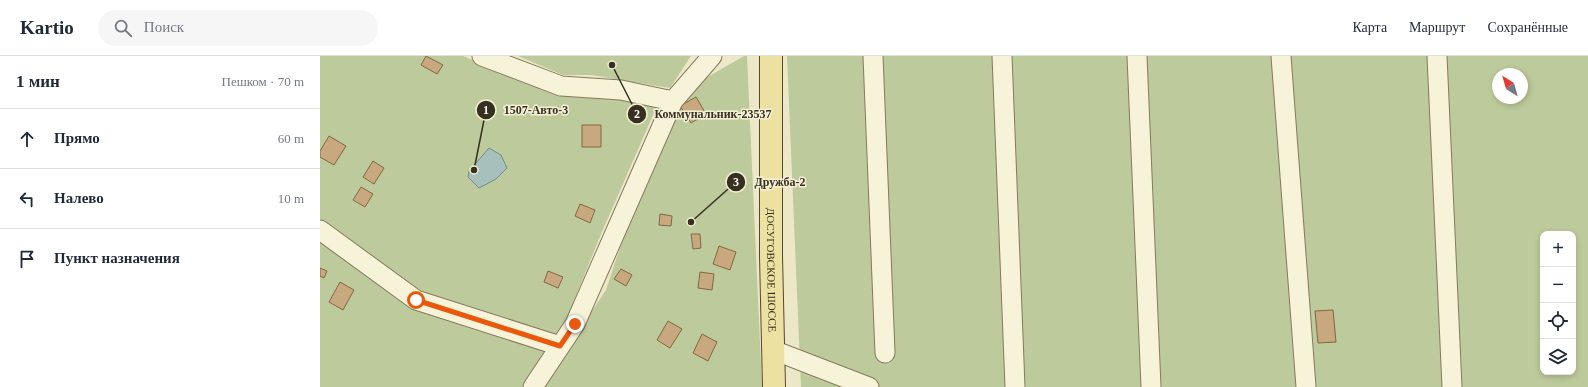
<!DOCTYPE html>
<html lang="ru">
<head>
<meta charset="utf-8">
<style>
  :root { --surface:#fff; --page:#f6f6f7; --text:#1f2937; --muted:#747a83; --line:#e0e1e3 }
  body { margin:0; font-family:"Times New Roman",serif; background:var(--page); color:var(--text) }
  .controls { position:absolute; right:12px; bottom:12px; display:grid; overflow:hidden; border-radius:8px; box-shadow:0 2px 6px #0003 }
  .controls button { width:36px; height:36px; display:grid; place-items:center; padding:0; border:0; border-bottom:1px solid var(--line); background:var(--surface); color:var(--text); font:20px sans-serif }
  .compass { position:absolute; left:1172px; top:12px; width:36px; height:36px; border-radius:50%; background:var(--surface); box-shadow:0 2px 6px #0003; rotate:323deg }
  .stop { position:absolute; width:12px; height:12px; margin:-9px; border:3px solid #ea580c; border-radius:50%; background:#fff }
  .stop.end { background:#ea580c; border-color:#fff; box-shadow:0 1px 4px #0008 }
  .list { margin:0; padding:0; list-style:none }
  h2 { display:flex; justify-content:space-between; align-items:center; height:52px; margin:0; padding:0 16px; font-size:17px }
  h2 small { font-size:13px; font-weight:400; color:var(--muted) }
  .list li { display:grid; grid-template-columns:26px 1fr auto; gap:12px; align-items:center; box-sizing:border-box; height:60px; padding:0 16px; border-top:1px solid var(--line) }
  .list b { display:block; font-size:15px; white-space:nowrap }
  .list em { font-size:13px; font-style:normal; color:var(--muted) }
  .icon { flex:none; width:22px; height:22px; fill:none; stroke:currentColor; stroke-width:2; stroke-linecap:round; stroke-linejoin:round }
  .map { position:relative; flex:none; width:1268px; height:331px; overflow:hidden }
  header { display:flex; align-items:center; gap:24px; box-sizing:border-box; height:56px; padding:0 20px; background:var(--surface); border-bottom:1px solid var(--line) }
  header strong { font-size:19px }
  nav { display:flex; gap:22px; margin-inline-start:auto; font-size:14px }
  .search { width:280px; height:36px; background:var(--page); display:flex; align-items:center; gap:10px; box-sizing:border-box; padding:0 14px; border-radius:22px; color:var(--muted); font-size:15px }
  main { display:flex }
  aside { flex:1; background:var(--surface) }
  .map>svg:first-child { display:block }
  .green { fill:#bdca9b; fill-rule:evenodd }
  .water { fill:#a7c0bc; stroke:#6e8e8b }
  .building { fill:#c8a87e; stroke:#846744 }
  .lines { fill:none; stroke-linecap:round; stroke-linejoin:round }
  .minor-casing { stroke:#86795d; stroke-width:21 }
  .major-casing { stroke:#554731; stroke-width:24 }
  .minor { stroke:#f7f3d9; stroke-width:19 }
  .major { stroke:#ede1a1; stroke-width:22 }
  .route { stroke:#ea580c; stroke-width:5 }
  .labels { text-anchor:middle; stroke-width:3; stroke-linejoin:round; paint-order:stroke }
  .street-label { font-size:11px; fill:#372f20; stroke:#f4f0d6 }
  .leader { fill:none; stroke:#372f20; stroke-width:1.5 }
  .callout-dot { fill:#372f20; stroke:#f4f0d6; stroke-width:1.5 }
  .mark-label { font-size:12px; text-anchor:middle; font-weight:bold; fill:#fff }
  .callout-label { font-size:12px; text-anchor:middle; font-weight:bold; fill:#372f20; stroke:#f4f0d6; stroke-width:3; stroke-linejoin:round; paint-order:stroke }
</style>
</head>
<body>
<header>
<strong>Kartio</strong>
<div class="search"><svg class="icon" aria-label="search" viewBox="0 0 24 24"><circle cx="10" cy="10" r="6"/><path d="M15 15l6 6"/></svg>Поиск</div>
<nav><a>Карта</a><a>Маршрут</a><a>Сохранённые</a></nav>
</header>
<main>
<aside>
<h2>1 мин<small>Пешком · 70 m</small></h2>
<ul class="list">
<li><svg class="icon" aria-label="ahead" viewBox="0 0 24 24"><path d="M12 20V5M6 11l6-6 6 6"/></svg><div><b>Прямо</b></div><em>60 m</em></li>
<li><svg class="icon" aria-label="left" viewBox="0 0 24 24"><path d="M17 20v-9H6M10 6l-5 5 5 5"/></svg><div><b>Налево</b></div><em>10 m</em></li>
<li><svg class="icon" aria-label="arrive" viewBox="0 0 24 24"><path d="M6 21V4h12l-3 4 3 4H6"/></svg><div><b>Пункт назначения</b></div></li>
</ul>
</aside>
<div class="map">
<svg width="1268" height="331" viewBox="0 0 1268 331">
  <rect width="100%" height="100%" fill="#ece7c6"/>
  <!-- green -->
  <path class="green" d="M0 0H143L240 39 299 42 337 50 281 178 244 269 204 331H0Z
    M198 0H371L350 32 271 19H243Z
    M424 0H427L442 331H222L286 234 331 98 372 30Z
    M467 0H1268V331H481ZM1178 18H1202V42H1178ZM1223 178H1253V316H1223Z"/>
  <!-- water -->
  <path class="water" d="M169 92 181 99 187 112 176 123 159 132 148 121 149 115Z"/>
  <!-- building -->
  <path class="building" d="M106 0 123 9 117 18 101 9Z
    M376 41 386 58 371 67 360 50Z
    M262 69H281V91H262Z
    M9 80 26 90 14 109 0 101V95Z
    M53 105 64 112 54 128 43 121Z
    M41 131 53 138 45 151 33 144Z
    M260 148 275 154 270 167 255 160Z
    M340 158 352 160 351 170 339 169Z
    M371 178H380L381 192 373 193Z
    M399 190 416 196 410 214 393 208Z
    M0 212 7 215 4 222 0 220Z
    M301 213 312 219 306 230 294 223Z
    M228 215 243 221 238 232 224 226Z
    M380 216 394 218 392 234 378 232Z
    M20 226 34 234 23 254 9 246Z
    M1013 254 1016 286 998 287 995 255Z
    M348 265 362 273 350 292 337 284Z
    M382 278 397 286 388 305 373 297Z"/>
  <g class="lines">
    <defs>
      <path id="minor" d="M162 0 241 30 301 34 353 45
        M553 0 565 297
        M682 0 695 331
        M817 0 831 331
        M961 0 986 331
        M1117 0 1132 331
        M0 174 96 244 240 290
        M453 294 549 331
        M213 331 255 268 353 45 392 0"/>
      <g id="major">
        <path id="s1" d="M451 0V200L454 331"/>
      </g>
    </defs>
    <!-- minor casing -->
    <use href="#minor" class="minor-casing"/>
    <!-- major casing -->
    <use href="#major" class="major-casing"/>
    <!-- minor -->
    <use href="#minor" class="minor"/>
    <!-- major -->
    <use href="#major" class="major"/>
  </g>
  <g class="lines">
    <!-- route -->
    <path class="route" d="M96 244 240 290 255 268"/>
  </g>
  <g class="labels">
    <!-- street labels -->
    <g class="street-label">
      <text dy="4" stroke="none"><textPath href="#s1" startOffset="214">ДОСУГОВСКОЕ ШОССЕ</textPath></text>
    </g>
  </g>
  <!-- callouts -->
  <path class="leader" d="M154 114L166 54M292 9L317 58M371 166L416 126"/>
  <g class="callout-dot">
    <circle cx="154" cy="114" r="4"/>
    <circle cx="292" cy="9" r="4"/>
    <circle cx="371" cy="166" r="4"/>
    <circle cx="166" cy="54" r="10"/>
    <circle cx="317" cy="58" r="10"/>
    <circle cx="416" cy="126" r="10"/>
  </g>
  <g class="mark-label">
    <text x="166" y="58">1</text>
    <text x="317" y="62">2</text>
    <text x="416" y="130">3</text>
  </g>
  <g class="callout-label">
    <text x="216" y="58">1507-Авто-3</text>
    <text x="393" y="62">Коммунальник-23537</text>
    <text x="460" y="130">Дружба-2</text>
  </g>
</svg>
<div class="controls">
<button>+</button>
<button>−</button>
<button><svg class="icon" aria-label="locate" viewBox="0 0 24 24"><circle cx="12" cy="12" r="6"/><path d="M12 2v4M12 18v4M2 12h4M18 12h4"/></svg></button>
<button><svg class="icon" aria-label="layers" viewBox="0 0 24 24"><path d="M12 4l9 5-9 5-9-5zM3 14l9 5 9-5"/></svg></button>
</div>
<svg class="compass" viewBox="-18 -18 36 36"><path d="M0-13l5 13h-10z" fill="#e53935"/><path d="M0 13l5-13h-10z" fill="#747a83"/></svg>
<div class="stop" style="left:96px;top:244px"></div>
<div class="stop end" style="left:255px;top:268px"></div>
</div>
</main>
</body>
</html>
